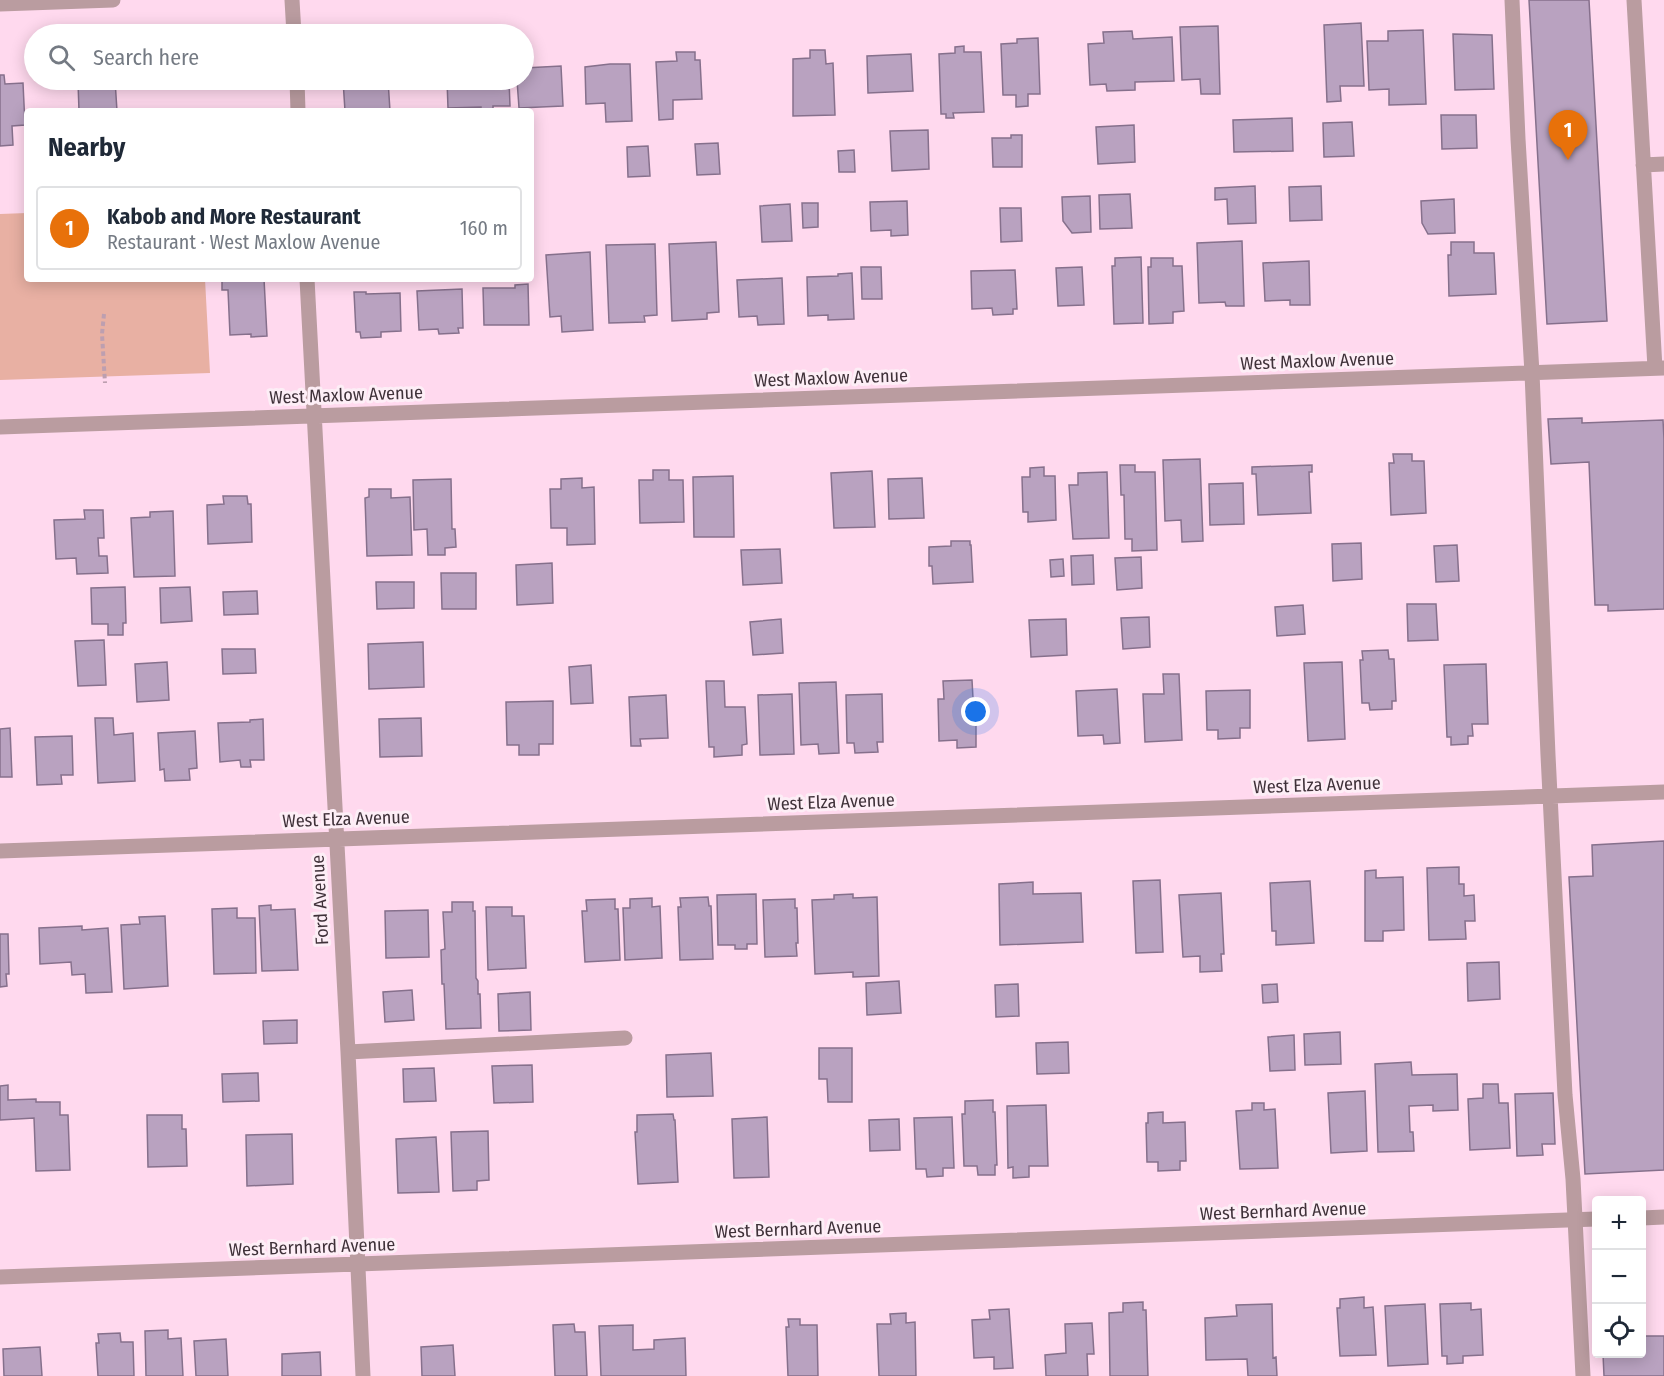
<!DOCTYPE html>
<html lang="en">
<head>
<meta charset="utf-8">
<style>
  :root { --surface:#fff; --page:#f6f6f7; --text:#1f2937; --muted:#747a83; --line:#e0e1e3; --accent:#db2777 }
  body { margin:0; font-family:"Fira Sans Condensed",sans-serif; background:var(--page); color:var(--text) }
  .controls { position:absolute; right:18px; bottom:18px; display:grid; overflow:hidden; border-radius:6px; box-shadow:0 3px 15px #0003 }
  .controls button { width:54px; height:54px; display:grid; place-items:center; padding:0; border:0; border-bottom:2px solid var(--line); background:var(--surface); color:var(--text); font:30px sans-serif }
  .you { position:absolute; left:976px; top:712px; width:21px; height:21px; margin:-15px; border:4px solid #fff; border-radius:50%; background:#1a73e8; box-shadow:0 0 0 9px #1a73e833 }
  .badge { display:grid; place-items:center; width:39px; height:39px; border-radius:50%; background:var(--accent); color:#fff; font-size:20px; font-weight:700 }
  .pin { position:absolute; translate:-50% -50px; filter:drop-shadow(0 2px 3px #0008) }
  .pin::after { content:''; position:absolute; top:32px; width:21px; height:18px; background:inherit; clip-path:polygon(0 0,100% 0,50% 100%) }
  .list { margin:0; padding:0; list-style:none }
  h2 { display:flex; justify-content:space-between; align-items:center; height:78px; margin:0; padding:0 24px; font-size:26px }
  h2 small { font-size:20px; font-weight:400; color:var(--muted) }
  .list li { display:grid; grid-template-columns:39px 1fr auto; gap:18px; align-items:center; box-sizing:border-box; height:84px; margin:0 12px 12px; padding:0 12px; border:2px solid var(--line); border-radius:6px }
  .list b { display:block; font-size:22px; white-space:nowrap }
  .list p { margin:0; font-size:20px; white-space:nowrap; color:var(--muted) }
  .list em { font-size:20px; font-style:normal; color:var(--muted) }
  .icon { flex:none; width:33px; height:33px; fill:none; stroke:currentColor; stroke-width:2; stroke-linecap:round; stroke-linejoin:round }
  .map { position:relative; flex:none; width:1664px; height:1376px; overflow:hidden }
  .search { position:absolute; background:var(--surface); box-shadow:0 3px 15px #0003; left:24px; top:24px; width:510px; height:66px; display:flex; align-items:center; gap:15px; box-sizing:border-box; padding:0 21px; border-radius:33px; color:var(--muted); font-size:22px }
  .panel { position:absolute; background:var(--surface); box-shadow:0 3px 15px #0003; left:24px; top:108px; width:510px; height:174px; border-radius:6px }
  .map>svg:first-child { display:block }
  .green { fill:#e8b0a3 }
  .building { fill:#b9a2c0; stroke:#86708c; stroke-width:1.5 }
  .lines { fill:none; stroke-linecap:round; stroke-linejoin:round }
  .path { stroke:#bd9fb0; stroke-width:4; stroke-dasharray:4.5 3; stroke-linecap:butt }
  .minor { stroke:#ba9ca0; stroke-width:15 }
  .labels { text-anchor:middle; stroke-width:6; stroke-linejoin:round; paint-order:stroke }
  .street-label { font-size:18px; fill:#3f3139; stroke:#fdeef6 }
</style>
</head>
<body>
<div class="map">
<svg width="1664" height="1376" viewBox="0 0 1664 1376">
  <rect width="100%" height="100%" fill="#ffd9ee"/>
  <!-- green -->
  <path class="green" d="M27 213V279H205L210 373 0 380V214Z"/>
  <!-- building -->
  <path class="building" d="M1529 0H1589L1607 321 1547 324Z
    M1361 23 1364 86H1340L1341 101 1327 102 1324 25Z
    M1218 26 1220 94H1201L1200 79 1182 80 1180 27Z
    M1423 30 1426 104 1389 105V89L1369 90 1367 41H1388V31Z
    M1132 31 1133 39 1172 37 1174 81 1135 82V90L1107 91 1106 84 1090 85 1088 44 1104 43 1103 32Z
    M1453 34 1492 35 1494 89 1455 90Z
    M1038 38 1040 94H1028V106L1016 107V95H1003L1001 44 1017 43V39Z
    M964 46V52H981L984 112 953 113 954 118H946V114H941L939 54 955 53V47Z
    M810 50H825L826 64 833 63 835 115 793 116V59L810 58Z
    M676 52H695V60H700L702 99 673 100V119L659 120 656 62 677 61Z
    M911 54 913 91 868 93 867 56Z
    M610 64H630L632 121 606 122 605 103 586 104 585 67Z
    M561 66 563 106 519 108 517 80H524V68Z
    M0 75H4L5 84 23 83 25 125 12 126 13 145 0 146Z
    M82 80H115L117 111H79L78 82H82Z
    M343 80H388L390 111H345Z
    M447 80H509L510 106H493V109H481V107L448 108Z
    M1441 115H1476L1477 148 1442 149Z
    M1292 118 1293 151 1234 152 1233 120Z
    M1352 122 1354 156 1324 157 1323 123Z
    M1134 125 1135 162 1098 164 1096 127Z
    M928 130 929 169 892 171 890 131Z
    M1011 135H1022V167H993L992 138H1011Z
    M718 143 720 174 697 175 695 144Z
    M648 146 650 176 628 177 627 147Z
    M854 150 855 172H839L838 151Z
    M1255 186 1256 223 1228 224 1227 199 1215 200V188Z
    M1321 186 1322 220 1290 221 1289 187Z
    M1130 194 1132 228 1100 229 1099 195Z
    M1090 196 1091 232 1072 233 1063 221 1062 197Z
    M1454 199 1455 233 1428 234 1422 223 1421 201Z
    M907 201 908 235 891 236V230L871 231 870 202Z
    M802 203H818V227L803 228Z
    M790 204 792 241 762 242 760 206Z
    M1000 208H1021L1022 241 1001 242Z
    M1242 241 1244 306H1226L1225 302 1199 303 1197 243Z
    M716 242 719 312 707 313V319L672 321 669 244Z
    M1451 242H1474V253H1494L1496 294 1449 296 1448 255H1451Z
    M655 244 657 315 644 316 645 322 609 323 606 245Z
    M590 252 593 330 562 332 561 316 550 317 546 255Z
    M1141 257 1143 323 1114 324 1112 266H1115V258Z
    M1151 258H1173V266H1182L1184 311 1173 312V323L1149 324 1148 267H1151Z
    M1309 261 1310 305H1290V300L1265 301 1263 263Z
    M861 267H881L882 299H862Z
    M1082 267 1084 305 1058 306 1056 268Z
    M1015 270 1017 309H1013V314L993 315 992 308 972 309 971 271Z
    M852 273 854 319 828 320V315L808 316 807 277 838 276V274Z
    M782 278 784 324 758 325 757 316 739 317 737 280Z
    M222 279H264L267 336 251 337V334L230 335 228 290H222Z
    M528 284 529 325H484L483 288H515V285Z
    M462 289 463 328H458L459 333 439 334 438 329 419 330 417 291Z
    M354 292H366V294L400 293 401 331 381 332V337L361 338 360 332H356Z
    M1582 418V423L1663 420 1664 439V609L1608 611V605H1595L1589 462 1551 464 1548 419Z
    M1393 454H1412V461H1424L1426 513 1391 515 1389 463H1394Z
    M1200 459 1203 541 1182 542 1181 520 1165 521 1163 460Z
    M1120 465H1135V472H1155L1157 550 1132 551V539H1125L1124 495H1121Z
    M1312 465V472H1309L1311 513 1258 515 1256 474H1252V467Z
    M1044 467V476H1055L1056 520 1028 522V512H1023L1022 477H1030V468Z
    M653 470H669V480H683L684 522 640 523 639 480H653Z
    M872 471 875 527 834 528 831 473Z
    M1107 472 1109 538 1073 539 1069 485H1078V473Z
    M733 476 734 537H694L693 477Z
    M582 478V488L594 487 595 544 567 545V528H551L550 489H561V479Z
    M922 478 924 518 889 519 888 479Z
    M451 479 452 529H455L456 547 445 548V555H428L427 529 414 530 413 480Z
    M1243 483 1244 524 1210 525 1209 484Z
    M369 489H391V498L410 497 412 555 367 556 365 498 369 497Z
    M223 496H247L248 504H251L252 542 208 544 207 505 224 504Z
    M84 510H103L104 538H98L99 556H107L108 573 77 574 76 558 56 559 54 520 85 519Z
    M173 511 175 576 134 577 131 518 150 517V512Z
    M951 541H970V545H971L973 582 933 584 932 566H929V547L951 546Z
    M1361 543 1362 579 1333 581 1332 544Z
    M1457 545 1459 581 1436 582 1434 546Z
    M780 549 782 583 743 585 741 550Z
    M1093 555 1094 584 1072 585 1071 556Z
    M1141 557 1142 588 1117 590 1115 558Z
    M1063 559 1064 576 1051 577 1050 560Z
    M552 563 553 603 517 605 516 565Z
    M441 573H476V609H442Z
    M376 582H414V608L377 609Z
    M125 587 126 623H123V635H108V624H92L91 588Z
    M190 587 192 621 161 623 160 588Z
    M257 591 258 614 224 615 223 592Z
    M1407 604H1436L1438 640 1408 641Z
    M1303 605 1305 634 1277 636 1275 607Z
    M1149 617 1150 647 1123 649 1121 618Z
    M781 619 783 653 753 655 750 622Z
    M1066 619 1067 655 1031 657 1029 620Z
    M104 640 106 685 78 686 75 641Z
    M423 642 424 687 369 689 368 644Z
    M222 649H255L256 673 223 674Z
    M1388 650 1389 659H1394L1396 701H1392V709L1370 710 1369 703H1362L1360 660H1363L1362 651Z
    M167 662 169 700 137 702 135 664Z
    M1342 662 1345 739 1308 741 1304 663Z
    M1486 664 1488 724H1472L1473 736H1468V744L1451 745V737H1447L1444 665Z
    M591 665 593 703 571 704 569 667Z
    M1163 674H1179L1182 740 1145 742 1143 694H1164Z
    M972 680 973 698H976V747L957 748V740L939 741 938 699H944L943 681Z
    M706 681H724L725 707H745L747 744 742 745V755L714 757V747H709Z
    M836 682 839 753 819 754 818 744 801 745 799 683Z
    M1117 689 1120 743 1104 744 1103 735 1078 736 1076 691Z
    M1250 690V728H1240V738L1218 739V730H1207L1206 691Z
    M792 694 794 754 760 755 758 695Z
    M882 694 883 742H877L878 752 855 753 854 743H847L846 695Z
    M666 695 668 738 640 739 641 746H631L629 697Z
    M553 701V744H539V755H519V745H507L506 702Z
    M95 718H113L114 735 133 733 135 781 98 783Z
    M421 718 422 756 380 757 379 719Z
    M263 719 264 760H250L251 767H241L240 760 220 762 218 723 250 722V720Z
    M10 728 12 777H0V729Z
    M195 731 197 768 189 769 190 780 165 781 164 769 160 770 158 733Z
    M72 736 73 775H61L62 784 37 785 35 737Z
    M1664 841V1170L1585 1174 1569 877 1593 876 1592 845Z
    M1459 867V884H1464V896L1474 895 1475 921H1465L1466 939 1429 940 1427 868Z
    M1376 870V878L1403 877 1404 930 1383 931V941H1365V871Z
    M1160 880 1163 952 1136 953 1133 881Z
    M1310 881 1314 943 1276 945V931H1272L1270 883Z
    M1033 882V894L1081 893 1083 942 1000 945 999 884Z
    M1221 893 1224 954H1221L1222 971 1200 972V956L1183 957 1179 895Z
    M756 894 757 944H747V949H735V945H718L717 895Z
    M853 894V898L877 897 879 976 853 977V972L815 974 812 900 834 899V895Z
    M708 897 709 906H711L713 959 680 960 678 907H681L680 898Z
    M652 898V907L660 906 662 958 625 960 623 908H630V899Z
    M615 899V909H618L620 960 585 962 582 911H587L586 900Z
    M795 899V908H797L798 943H796L797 956 765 957 763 900Z
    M452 902H473V911H475L476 978 478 981V994H480L481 1028 446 1029 444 984H442L441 950 445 949 443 912H452Z
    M271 905V910L295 909 298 970 262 971 259 906Z
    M486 907H512V916H524L526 968 488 970Z
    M237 908V918H255L256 973 214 974 212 909Z
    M428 910 429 957 386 958 385 911Z
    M165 916 168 986 124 989 121 925 140 924 139 917Z
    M82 926V930L108 928 112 992 86 993 85 974 72 975 71 962 40 964 39 928Z
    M0 934H8L9 974H6L7 986 0 987Z
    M1499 962 1500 999 1468 1001 1467 963Z
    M899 981 901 1013 867 1015 866 983Z
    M1018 984 1019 1016 996 1017 995 985Z
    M1277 984 1278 1002 1263 1003 1262 985Z
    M412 990 414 1020 385 1022 383 992Z
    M530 992 531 1030 499 1031 498 994Z
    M297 1020V1043L264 1044 263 1021Z
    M1340 1032 1341 1064 1305 1065 1304 1034Z
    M1294 1035 1295 1070 1270 1071 1268 1037Z
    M1068 1042 1069 1073 1037 1074 1036 1043Z
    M819 1048H852V1102H828L827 1079H819Z
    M711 1053 713 1096 667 1097 666 1055Z
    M1411 1062 1412 1075 1457 1074 1458 1110 1433 1111V1105L1409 1106 1410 1132H1413L1414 1151 1378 1152 1375 1064Z
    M532 1065 533 1102 494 1103 492 1066Z
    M434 1068 436 1101 404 1102 403 1069Z
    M258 1073 259 1101 223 1102 222 1074Z
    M1483 1084H1498L1499 1103H1508L1510 1148 1470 1150 1468 1099 1483 1098Z
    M8 1085V1100L36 1099V1102H60V1115H68L70 1170 36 1171 34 1118 0 1120V1086Z
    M1365 1091 1367 1151 1331 1153 1328 1093Z
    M1553 1093 1555 1144H1542L1543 1155 1517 1156 1515 1094Z
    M993 1100V1112H995L997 1165H995V1175H978L977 1166H964L962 1114H965V1101Z
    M1252 1103H1264V1110L1275 1109 1278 1168 1240 1169 1236 1111 1252 1110Z
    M1046 1105 1048 1166H1029V1177L1013 1178V1167L1008 1168 1007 1106Z
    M1163 1112V1123L1185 1122 1186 1161H1180V1170L1158 1171V1162H1147L1146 1123H1148V1113Z
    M673 1114 674 1120H675L678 1182 638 1184 635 1132H637V1115Z
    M147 1115H182V1129H186L187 1166 148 1167Z
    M767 1117 769 1177 734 1178 732 1119Z
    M952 1117 954 1168H943V1176L927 1177 926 1169H916L914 1118Z
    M899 1119 900 1150 870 1151 869 1120Z
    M488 1131 489 1180 477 1181V1190L453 1191 451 1132Z
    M292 1134 293 1184 247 1186 246 1135Z
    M436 1137 439 1192 398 1193 396 1139Z
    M1364 1297V1308L1373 1307 1376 1355 1340 1356 1337 1308H1340V1299Z
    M1143 1302V1310H1146L1148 1376H1110L1109 1313 1123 1312V1303Z
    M1471 1303V1310L1481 1309 1483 1355 1463 1356V1363L1447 1364V1356H1442L1440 1304Z
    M1272 1304 1273 1358 1276 1357 1277 1376H1248L1247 1359 1206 1360 1205 1318 1237 1316 1236 1305Z
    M1425 1304 1428 1364 1388 1366 1385 1306Z
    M1009 1309 1013 1368 994 1369V1357L974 1358 972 1320 990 1319 989 1310Z
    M906 1313V1323L915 1322 916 1376H879L877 1324H891L890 1314Z
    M788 1319H800V1325H817L818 1376H788L786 1327H789Z
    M1092 1323 1094 1354H1087L1088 1376H1046L1045 1355 1066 1353 1065 1324Z
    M574 1324 575 1332H585L587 1376H555L553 1325Z
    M633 1325V1350L654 1349V1340L685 1338 686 1376H601L599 1326Z
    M168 1330V1339L181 1338 183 1376H146L145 1331Z
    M120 1333 121 1342H133L134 1376H98L96 1343H99L98 1334Z
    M1642 1336H1664V1376H1604L1603 1354H1642Z
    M226 1339 228 1376H196L194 1341Z
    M453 1345 455 1376H422L421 1347Z
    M40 1347 42 1376H4L3 1349Z
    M320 1352 321 1376H282V1354Z"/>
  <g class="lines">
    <!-- path -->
    <path class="path" d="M104 314 102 334 105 383"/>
    <!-- minor -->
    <path class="minor" d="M292 0 294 34
      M1512 0 1518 139 1532 373 1548 755 1565 1095 1573 1179 1583 1376
      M1634 0 1655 368
      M0 4 113 0
      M297 80 298 111
      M1643 165 1664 164
      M307 279 348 1052 363 1376
      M0 427 1664 368
      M0 851 1664 792
      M348 1052 625 1038
      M1642 1218 1664 1217
      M0 1277 1596 1219"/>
  </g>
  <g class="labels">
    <!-- street labels -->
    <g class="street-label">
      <text transform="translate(1317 361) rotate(-2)" y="6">West Maxlow Avenue</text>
      <text transform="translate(831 378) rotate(-2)" y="6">West Maxlow Avenue</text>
      <text transform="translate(346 395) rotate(-2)" y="6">West Maxlow Avenue</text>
      <text transform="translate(1317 785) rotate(-2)" y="6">West Elza Avenue</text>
      <text transform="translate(831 802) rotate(-2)" y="6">West Elza Avenue</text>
      <text transform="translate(346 819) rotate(-2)" y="6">West Elza Avenue</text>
      <text transform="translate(320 900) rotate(-93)" y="6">Ford Avenue</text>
      <text transform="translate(1283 1211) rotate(-2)" y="6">West Bernhard Avenue</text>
      <text transform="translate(798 1229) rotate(-2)" y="6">West Bernhard Avenue</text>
      <text transform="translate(312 1247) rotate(-2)" y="6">West Bernhard Avenue</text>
    </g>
  </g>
</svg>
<div class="controls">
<button>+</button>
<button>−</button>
<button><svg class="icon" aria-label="locate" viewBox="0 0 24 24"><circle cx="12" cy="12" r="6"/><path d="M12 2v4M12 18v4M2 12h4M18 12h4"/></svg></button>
</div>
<div class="you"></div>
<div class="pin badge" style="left:1568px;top:160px;background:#e8710a">1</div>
<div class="search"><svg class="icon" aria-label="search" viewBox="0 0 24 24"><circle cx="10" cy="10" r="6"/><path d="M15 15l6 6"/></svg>Search here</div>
<section class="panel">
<h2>Nearby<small></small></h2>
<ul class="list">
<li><span class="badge" style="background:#e8710a">1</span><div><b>Kabob and More Restaurant</b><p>Restaurant · West Maxlow Avenue</p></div><em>160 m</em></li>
</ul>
</section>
</div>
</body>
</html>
